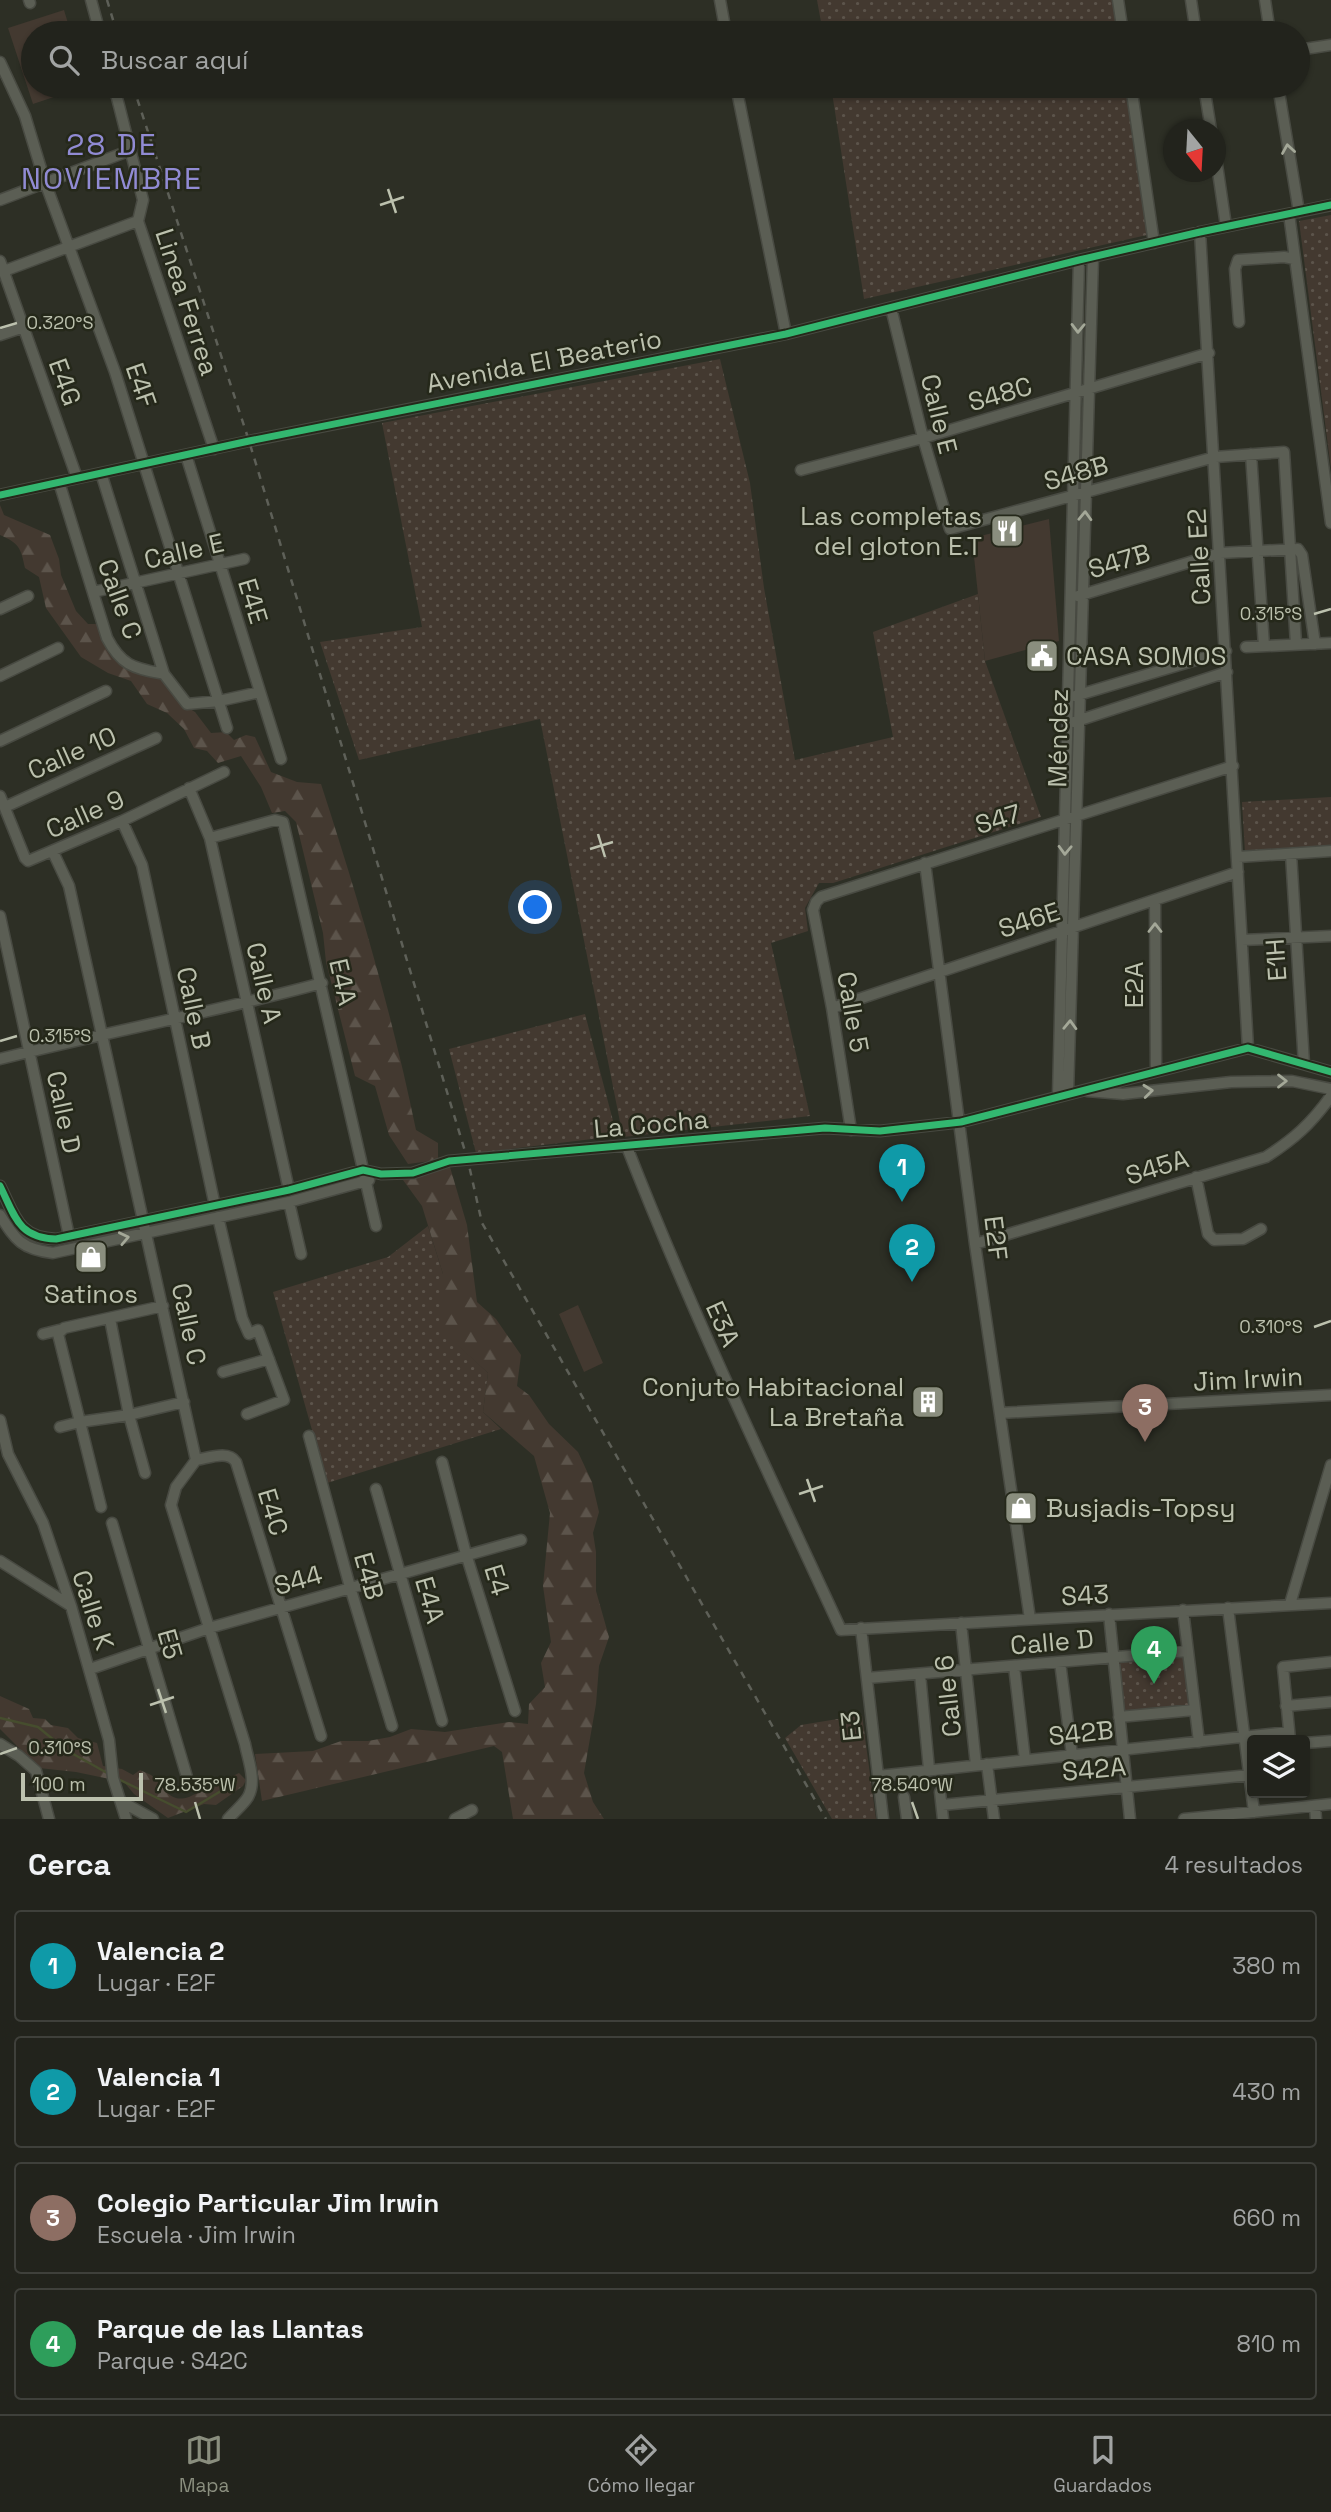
<!DOCTYPE html>
<html lang="es">
<head>
<meta charset="utf-8">
<style>
  :root { --surface:#22231c; --page:#2a2b25; --text:#f1f3f6; --muted:#a2a4a3; --line:#3f403b; --accent:#8a8e7e }
  body { margin:0; font-family:"Space Grotesk",sans-serif; background:var(--page); color:var(--text) }
  .controls { position:absolute; right:21px; bottom:21px; display:grid; overflow:hidden; border-radius:7px; box-shadow:0 2px 5px #0004 }
  .controls button { width:63px; height:63px; display:grid; place-items:center; padding:0; border:0; border-bottom:2px solid var(--line); background:var(--surface); color:var(--text); font:35px sans-serif }
  .compass { position:absolute; left:1163px; top:119px; width:63px; height:63px; border-radius:50%; background:var(--surface); box-shadow:0 2px 5px #0004; rotate:162deg }
  .scale { position:absolute; left:21px; bottom:18px; width:122px; box-sizing:border-box; padding-left:7px; border:4px solid #bcc1ae; border-top:0; font-size:19px; line-height:24px; white-space:nowrap; color:#bcc1ae; -webkit-text-stroke:5px #25281a; paint-order:stroke }
  .you { position:absolute; left:536px; top:908px; width:24px; height:24px; margin:-18px; border:5px solid #fff; border-radius:50%; background:#1a73e8; box-shadow:0 0 0 10px #1a73e833 }
  .badge { display:grid; place-items:center; width:46px; height:46px; border-radius:50%; background:var(--accent); color:#fff; font-size:23px; font-weight:700 }
  .pin { position:absolute; translate:-50% -58px; filter:drop-shadow(0 2px 4px #0008) }
  .pin::after { content:''; position:absolute; top:37px; width:24px; height:21px; background:inherit; clip-path:polygon(0 0,100% 0,50% 100%) }
  .list { margin:0; padding:0; list-style:none }
  h2 { display:flex; justify-content:space-between; align-items:center; height:91px; margin:0; padding:0 28px; font-size:30px }
  h2 small { font-size:23px; font-weight:400; color:var(--muted) }
  .list li { display:grid; grid-template-columns:46px 1fr auto; gap:21px; align-items:center; box-sizing:border-box; height:112px; margin:0 14px 14px; padding:0 14px; border:2px solid var(--line); border-radius:7px }
  .list b { display:block; font-size:26px; white-space:nowrap }
  .list p { margin:0; font-size:23px; white-space:nowrap; color:var(--muted) }
  .list em { font-size:23px; font-style:normal; color:var(--muted) }
  .icon { flex:none; width:38px; height:38px; fill:none; stroke:currentColor; stroke-width:2; stroke-linecap:round; stroke-linejoin:round }
  .map { position:relative; flex:none; width:1331px; height:1819px; overflow:hidden }
  .search { position:absolute; background:var(--surface); box-shadow:0 2px 5px #0004; left:21px; right:21px; top:21px; height:77px; display:flex; align-items:center; gap:18px; box-sizing:border-box; padding:0 24px; border-radius:38px; color:var(--muted); font-size:26px }
  .sheet { height:595px; background:var(--surface) }
  nav { display:flex; justify-content:space-around; align-items:center; box-sizing:border-box; height:98px; border-top:2px solid var(--line); background:var(--surface); font-size:19px; color:var(--muted) }
  nav a { display:grid; justify-items:center; gap:4px }
  nav .on { color:var(--accent) }
  .map>svg:first-child { display:block }
  .grass { fill:url(#grass-dots) }
  .forest { fill:url(#forest-firs) }
  .garden { fill:#433930 }
  .lines { fill:none; stroke-linecap:round; stroke-linejoin:round }
  .stream { stroke:#464d2e; stroke-width:2.5 }
  .minor-casing { stroke:#484a42; stroke-width:13 }
  .minor { stroke:#5b5e54; stroke-width:10 }
  .rail { stroke:#5e6058; stroke-width:2.5; stroke-dasharray:7 7; stroke-linecap:butt }
  .cycleway-casing { stroke:#25281a; stroke-width:11 }
  .cycleway { stroke:#33b770; stroke-width:7 }
  .oneway { stroke:#a4a898 }
  .ticks { fill:none; stroke:#bcc1ae; stroke-width:2.5 }
  .labels { text-anchor:middle; stroke-width:5; stroke-linejoin:round; paint-order:stroke }
  .street-label { font-size:26px; fill:#bcc1ae; stroke:#25281a }
  .poi-label { font-size:26px; fill:#bcc1ae; stroke:#25281a; text-anchor:end }
  .quarter-label { font-size:30px; letter-spacing:2px; fill:#918bd4; stroke:#25281a }
  .ticks-label { font-size:18px; text-anchor:middle; fill:#bcc1ae; stroke:#25281a; stroke-width:5; stroke-linejoin:round; paint-order:stroke }
</style>
</head>
<body>
<div class="map">
<svg width="1331" height="1819" viewBox="0 0 1331 1819">
  <defs>
    <pattern id="grass-dots" width="8" height="8" patternUnits="userSpaceOnUse" patternTransform="scale(1.75)"><rect width="8" height="8" fill="#433930"/><path d="M2 2h.1M6 6h.1" fill="none" stroke="#5c544b" stroke-width="1.8" stroke-linecap="round"/></pattern>
    <pattern id="forest-firs" width="22" height="20" patternUnits="userSpaceOnUse" patternTransform="scale(1.75)"><rect width="22" height="20" fill="#433930"/><path d="M5 1l3.5 6h-7zM16 11l3.5 6h-7z" fill="#5c544b"/></pattern>
  </defs>
  <rect width="100%" height="100%" fill="#2d2f25"/>
  <!-- grass -->
  <path class="grass" d="M817 0H1112L1117 33H823Z
    M831 86H1125L1147 235 864 299Z
    M1331 215V469L1299 221Z
    M720 359 750 483 764 588 795 760 893 737 873 632 978 594 985 661 1041 817 833 883H819L805 908 808 931 771 943 810 1116 623 1137 540 719 359 760 320 642 422 627 382 423Z
    M1331 797V847L1245 853 1242 802Z
    M585 1014 617 1136 476 1153 449 1049Z
    M428 1226 443 1274V1331L488 1373 483 1412 501 1429 327 1483 273 1292 388 1257Z
    M1188 1655 1191 1707 1121 1714 1115 1660Z
    M862 1715 876 1819H832L785 1738 801 1725Z"/>
  <!-- forest -->
  <path class="forest" d="M0 505 4 515 50 535 59 559 61 575 76 611 88 624H97L112 656 133 671 164 679 182 704 195 712 211 733 226 732 234 740 246 735 255 737 271 772 297 782 321 784C358 898 392 1013 416 1130L438 1143V1160L408 1164 389 1135 375 1086 355 1076 326 962 323 933 296 822 285 811 272 813 261 787 241 756 218 763 207 751 194 748 184 729 167 713 147 704 131 681 108 673 81 657 46 608 39 577 25 568C21 548 19 543 0 535Z
    M450 1167 467 1225 477 1302 496 1319 521 1355 517 1386 529 1395 549 1424 578 1452 592 1482 599 1512 593 1533 596 1552V1591L609 1637 599 1666 596 1704 584 1773 593 1802 604 1819H513L502 1752 494 1746 262 1801 255 1754 313 1751 341 1741H368L390 1737 411 1729 445 1732 509 1722 528 1724 529 1704 545 1687 541 1663 551 1642 543 1586 550 1513 534 1456 483 1412 488 1373 443 1332V1274L422 1206 403 1180Z
    M0 1696 29 1709 33 1718 45 1719 51 1725 68 1728 78 1738 97 1743 103 1766 122 1769 133 1775 140 1770C143 1772 148 1773 151 1775 165 1785 167 1804 189 1797L239 1773 246 1780 243 1786 216 1805 204 1804 168 1818 134 1794 124 1782 76 1772 39 1768 0 1729Z"/>
  <!-- garden -->
  <path class="garden" d="M64 10 71 33H33V86H87L33 104 8 28Z
    M1049 519 1059 641 985 661 972 538Z
    M578 1305 603 1363 584 1372 559 1314Z"/>
  <g class="lines">
    <!-- stream -->
    <path class="stream" d="M0 1718 38 1727 66 1750 109 1774
      M118 1779 186 1812 236 1782"/>
    <defs>
      <path id="minor" d="M29 0 30 3
        M91 0 100 33
        M720 0 726 33
        M1118 0 1123 33
        M1191 0 1196 33
        M1265 0 1270 33
        M1298 50 1331 45
        M0 62 25 116 45 182 115 372 227 728
        M114 86 143 200 138 221 214 449
        M736 86 786 334
        M1131 86 1154 243
        M1204 86 1211 130
        M1278 86 1299 212
        M1216 158 1226 226
        M0 200 131 150
        M1289 214 1331 523
        M1200 232 1248 1048
        M0 261 77 478
        M4 271 138 221
        M891 308 923 438 950 529 1215 457 1284 452 1296 644
        M1239 322 1235 269 1238 260 1284 257 1295 259
        M0 335 24 327
        M1251 454 1264 646
        M186 455 281 759
        M801 470 923 438 1209 353
        M101 473 164 674
        M59 482 107 638C122 667 135 668 164 674L187 704 219 701 260 692
        M0 495 249 441 786 334 1079 260 1200 232 1331 205
        M93 592 244 559
        M1078 596 1220 553 1298 549 1302 555 1315 644
        M0 609 28 596
        M1246 647 1331 643
        M0 676 58 648
        M1075 696 1226 651
        M1074 722 1227 672
        M0 741 106 691
        M189 788 210 838 289 1190
        M0 796 25 858 28 861 122 821 224 772
        M5 807 156 738
        M122 821 142 865 215 1206
        M210 838 275 820 283 822 376 1226
        M53 852 69 886 196 1460 176 1487 171 1505 245 1744C248 1760 257 1781 248 1797 243 1805 234 1812 228 1819
        M1291 854 1304 1064
        M1238 857 1331 851
        M925 863 975 1244 1030 1619
        M1155 900 1156 1070
        M0 916 69 1236
        M1242 940 1331 936
        M832 1008 1238 872
        M0 1059C107 1032 215 1012 322 983
        M1087 1091 1123 1094 1231 1082 1292 1081 1331 1089
        M1068 1093 1093 257
        M1058 1096 1079 260
        M851 1130 832 1008 813 910 816 902 821 897 1233 766
        M627 1147C691 1311 767 1470 841 1630L1331 1603
        M1196 1177 1208 1234 1214 1240 1243 1239 1261 1229
        M0 1186C15 1216 18 1238 56 1239L289 1190 363 1170 381 1174 413 1173 449 1161 825 1128 880 1131 961 1122 1248 1048 1331 1072
        M289 1202 301 1254
        M0 1215C16 1241 22 1249 53 1253L289 1202 369 1180
        M218 1217 242 1318 249 1334 258 1330 284 1400 247 1414
        M975 1244 1266 1157C1294 1139 1311 1124 1331 1096
        M163 1306 64 1328 58 1334 80 1422 129 1415 184 1402
        M110 1319 129 1415 145 1473
        M43 1334 59 1330
        M223 1372 269 1359
        M1000 1413 1331 1395
        M0 1420 8 1454 43 1523 71 1606 109 1740 113 1778 126 1819
        M60 1427 80 1422 101 1507
        M309 1436 350 1587 392 1726
        M196 1460C209 1458 228 1450 236 1462L321 1736
        M442 1462 466 1554 515 1711
        M376 1489 442 1721
        M112 1523 187 1777
        M0 1561 71 1606
        M1290 1604 1331 1465
        M1228 1608 1254 1812
        M1183 1610 1199 1742
        M1109 1614 1130 1819
        M961 1623 976 1765
        M861 1628 883 1819
        M1060 1662 1072 1755
        M1014 1666 1025 1760
        M90 1669 209 1628 521 1540
        M920 1674 929 1769
        M867 1678 1188 1651
        M1286 1706 1331 1702
        M1119 1717 1194 1710
        M1290 1740 1283 1667 1331 1662
        M1305 1743 1331 1741
        M0 1744 19 1756 36 1771 49 1819
        M987 1764 994 1819
        M878 1776 1289 1732
        M940 1792 943 1819
        M904 1797 907 1819
        M122 1802 153 1819
        M942 1805 1250 1775
        M1315 1806 1316 1819
        M455 1819 472 1810
        M1184 1819 1331 1804"/>
    </defs>
    <!-- minor casing -->
    <use href="#minor" class="minor-casing"/>
    <!-- minor -->
    <use href="#minor" class="minor"/>
    <!-- rail -->
    <path class="rail" d="M107 0 117 33
      M133 86 249 441 468 1161 482 1223 826 1819"/>
    <defs>
      <path id="cycleway" d="M0 495 249 441 786 334 1079 260 1200 232 1331 205
        M0 1186C15 1216 18 1238 56 1239L289 1190 363 1170 381 1174 413 1173 449 1161 825 1128 880 1131 961 1122 1248 1048 1331 1072"/>
    </defs>
    <!-- cycleway casing -->
    <use href="#cycleway" class="cycleway-casing"/>
    <!-- cycleway -->
    <use href="#cycleway" class="cycleway"/>
  </g>
  <!-- one-way arrows -->
  <defs><path id="oneway-chevron" d="M-2-3.5L2.5 0L-2 3.5" fill="none" stroke-width="1.6" stroke-linecap="round" stroke-linejoin="round" transform="scale(1.75)"/></defs>
  <g class="oneway">
    <use href="#oneway-chevron" transform="translate(1288 149) rotate(-99)"/>
    <use href="#oneway-chevron" transform="translate(1078 328) rotate(91)"/>
    <use href="#oneway-chevron" transform="translate(1085 516) rotate(-88)"/>
    <use href="#oneway-chevron" transform="translate(1065 850) rotate(92)"/>
    <use href="#oneway-chevron" transform="translate(1155 928) rotate(-90)"/>
    <use href="#oneway-chevron" transform="translate(1070 1025) rotate(-88)"/>
    <use href="#oneway-chevron" transform="translate(1282 1081)"/>
    <use href="#oneway-chevron" transform="translate(1148 1091) rotate(-6)"/>
    <use href="#oneway-chevron" transform="translate(124 1238) rotate(-12)"/>
  </g>
  <!-- ticks -->
  <path class="ticks" d="M388 189 396 213M380 205 404 197M0 328 17 323M1314 614 1331 609M598 834 605 857M590 849 613 842M0 1041 17 1036M1314 1327 1331 1321M807 1479 815 1502M799 1494 823 1486M158 1689 166 1713M150 1705 174 1697M0 1754 17 1748M195 1802 200 1819M912 1802 918 1819"/>
  <!-- icons -->
  <defs>
    <symbol id="restaurant-square" viewBox="-11 -11 22 22"><rect x="-9" y="-9" width="18" height="18" rx="4" fill="#8a8e7e" stroke="#25281a"/><path d="M-5-6h1v4h1v-4h1v4h1v-4h1v5L-1.5 .5V6h-2V.5L-5-1ZM5-6V6H3V1.5H1.5Q1.5-4 5-6Z" fill="#fff"/></symbol>
    <symbol id="civic-square" viewBox="-11 -11 22 22"><rect x="-9" y="-9" width="18" height="18" rx="4" fill="#8a8e7e" stroke="#25281a"/><path d="M-.6-6.5H3V-4.5H.6V-3L4-1V1h2V6H-6V1h2V-1L-.6-3ZM-1.2 2.5V6h2.4V2.5Z" fill="#fff"/></symbol>
    <symbol id="shop-square" viewBox="-11 -11 22 22"><rect x="-9" y="-9" width="18" height="18" rx="4" fill="#8a8e7e" stroke="#25281a"/><path d="M-5-2.5h2.3a2.7 3.5 0 0 1 5.4 0H5L5.5 6h-11ZM-1.5-2.5h3a1.5 2.3 0 0 0-3 0Z" fill="#fff"/></symbol>
    <symbol id="building-square" viewBox="-11 -11 22 22"><rect x="-9" y="-9" width="18" height="18" rx="4" fill="#8a8e7e" stroke="#25281a"/><path d="M-4-6H4V6H1V3H-1V6H-4ZM-2.5-4.3h1.7v1.8h-1.7ZM.8-4.3h1.7v1.8H.8ZM-2.5-1h1.7V.8h-1.7ZM.8-1h1.7V.8H.8Z" fill="#fff"/></symbol>
  </defs>
  <g fill-rule="evenodd">
    <use href="#restaurant-square" x="988" y="512" width="38" height="38"/>
    <use href="#civic-square" x="1023" y="637" width="38" height="38"/>
    <use href="#shop-square" x="72" y="1238" width="38" height="38"/>
    <use href="#building-square" x="909" y="1383" width="38" height="38"/>
    <use href="#shop-square" x="1002" y="1489" width="38" height="38"/>
  </g>
  <g class="labels">
    <!-- street labels -->
    <g class="street-label">
      <text transform="translate(187 302) rotate(72)" y="9">Linea Ferrea</text>
      <text transform="translate(544 361) rotate(-11)" y="9">Avenida El Beaterio</text>
      <text transform="translate(65 382) rotate(70)" y="9">E4G</text>
      <text transform="translate(141 385) rotate(71)" y="9">E4F</text>
      <text transform="translate(1000 394) rotate(-16)" y="9">S48C</text>
      <text transform="translate(939 414) rotate(76)" y="9">Calle E</text>
      <text transform="translate(1076 473) rotate(-16)" y="9">S48B</text>
      <text transform="translate(184 551) rotate(-13)" y="9">Calle E</text>
      <text transform="translate(1199 557) rotate(-93)" y="9">Calle E2</text>
      <text transform="translate(1119 561) rotate(-17)" y="9">S47B</text>
      <text transform="translate(120 599) rotate(70)" y="9">Calle C</text>
      <text transform="translate(253 601) rotate(73)" y="9">E4E</text>
      <text transform="translate(1058 738) rotate(-89)" y="9">Méndez</text>
      <text transform="translate(72 753) rotate(-24)" y="9">Calle 10</text>
      <text transform="translate(85 814) rotate(-24)" y="9">Calle 9</text>
      <text transform="translate(998 819) rotate(-17)" y="9">S47</text>
      <text transform="translate(1029 920) rotate(-18)" y="9">S46E</text>
      <text transform="translate(1276 960) rotate(-94)" y="9">E1H</text>
      <text transform="translate(343 982) rotate(77)" y="9">E4A</text>
      <text transform="translate(264 983) rotate(77)" y="9">Calle A</text>
      <text transform="translate(1134 985) rotate(-90)" y="9">E2A</text>
      <text transform="translate(194 1008) rotate(78)" y="9">Calle B</text>
      <text transform="translate(853 1012) rotate(80)" y="9">Calle 5</text>
      <text transform="translate(64 1112) rotate(78)" y="9">Calle D</text>
      <text transform="translate(651 1124) rotate(-5)" y="9">La Cocha</text>
      <text transform="translate(1157 1167) rotate(-17)" y="9">S45A</text>
      <text transform="translate(996 1238) rotate(83)" y="9">E2F</text>
      <text transform="translate(189 1324) rotate(78)" y="9">Calle C</text>
      <text transform="translate(723 1324) rotate(66)" y="9">E3A</text>
      <text transform="translate(1248 1379) rotate(-3)" y="9">Jim Irwin</text>
      <text transform="translate(273 1512) rotate(73)" y="9">E4C</text>
      <text transform="translate(369 1576) rotate(74)" y="9">E4B</text>
      <text transform="translate(298 1580) rotate(-16)" y="9">S44</text>
      <text transform="translate(497 1580) rotate(73)" y="9">E4</text>
      <text transform="translate(1085 1595) rotate(-3)" y="9">S43</text>
      <text transform="translate(430 1600) rotate(74)" y="9">E4A</text>
      <text transform="translate(93 1610) rotate(72)" y="9">Calle K</text>
      <text transform="translate(1052 1642) rotate(-5)" y="9">Calle D</text>
      <text transform="translate(170 1644) rotate(74)" y="9">E5</text>
      <text transform="translate(948 1696) rotate(-96)" y="9">Calle 6</text>
      <text transform="translate(851 1726) rotate(-96)" y="9">E3</text>
      <text transform="translate(1081 1733) rotate(-6)" y="9">S42B</text>
      <text transform="translate(1094 1769) rotate(-5)" y="9">S42A</text>
    </g>
    <!-- poi labels -->
    <g class="poi-label">
      <text x="982" y="525">Las completas<tspan x="982" dy="30">del gloton E.T</tspan></text>
      <text x="1066" y="665" text-anchor="start">CASA SOMOS</text>
      <text x="91" y="1303" text-anchor="middle">Satinos</text>
      <text x="904" y="1396">Conjuto Habitacional<tspan x="904" dy="30">La Bretaña</tspan></text>
      <text x="1046" y="1517" text-anchor="start">Busjadis-Topsy</text>
    </g>
    <!-- quarter labels -->
    <g class="quarter-label">
      <text x="112" y="155">28 DE<tspan x="112" dy="34">NOVIEMBRE</tspan></text>
    </g>
  </g>
  <g class="ticks-label">
    <text x="60" y="329">0.320°S</text>
    <text x="1271" y="620">0.315°S</text>
    <text x="60" y="1042">0.315°S</text>
    <text x="1271" y="1333">0.310°S</text>
    <text x="60" y="1754">0.310°S</text>
    <text x="195" y="1791">78.535°W</text>
    <text x="912" y="1791">78.540°W</text>
  </g>
</svg>
<div class="controls">
<button><svg class="icon" aria-label="layers" viewBox="0 0 24 24"><path d="M12 4l9 5-9 5-9-5zM3 14l9 5 9-5"/></svg></button>
</div>
<svg class="compass" viewBox="-18 -18 36 36"><path d="M0-13l5 13h-10z" fill="#e53935"/><path d="M0 13l5-13h-10z" fill="#a2a4a3"/></svg>
<div class="scale">100 m</div>
<div class="you"></div>
<div class="pin badge" style="left:902px;top:1202px;background:#0f9aa8">1</div>
<div class="pin badge" style="left:912px;top:1282px;background:#0f9aa8">2</div>
<div class="pin badge" style="left:1145px;top:1442px;background:#8d6e63">3</div>
<div class="pin badge" style="left:1154px;top:1684px;background:#2e9e5b">4</div>
<div class="search"><svg class="icon" aria-label="search" viewBox="0 0 24 24"><circle cx="10" cy="10" r="6"/><path d="M15 15l6 6"/></svg>Buscar aquí</div>
</div>
<section class="sheet">
<h2>Cerca<small>4 resultados</small></h2>
<ul class="list">
<li><span class="badge" style="background:#0f9aa8">1</span><div><b>Valencia 2</b><p>Lugar · E2F</p></div><em>380 m</em></li>
<li><span class="badge" style="background:#0f9aa8">2</span><div><b>Valencia 1</b><p>Lugar · E2F</p></div><em>430 m</em></li>
<li><span class="badge" style="background:#8d6e63">3</span><div><b>Colegio Particular Jim Irwin</b><p>Escuela · Jim Irwin</p></div><em>660 m</em></li>
<li><span class="badge" style="background:#2e9e5b">4</span><div><b>Parque de las Llantas</b><p>Parque · S42C</p></div><em>810 m</em></li>
</ul>
</section>
<nav>
<a class="on"><svg class="icon" aria-label="map" viewBox="0 0 24 24"><path d="M3 6l6-2 6 2 6-2v14l-6 2-6-2-6 2zM9 4v14M15 6v14"/></svg>Mapa</a>
<a><svg class="icon" aria-label="directions" viewBox="0 0 24 24"><path d="M12 3l9 9-9 9-9-9zM9 14v-3h6M13 9l2 2-2 2"/></svg>Cómo llegar</a>
<a><svg class="icon" aria-label="saved" viewBox="0 0 24 24"><path d="M7 4h10v16l-5-4-5 4z"/></svg>Guardados</a>
</nav>
</body>
</html>
